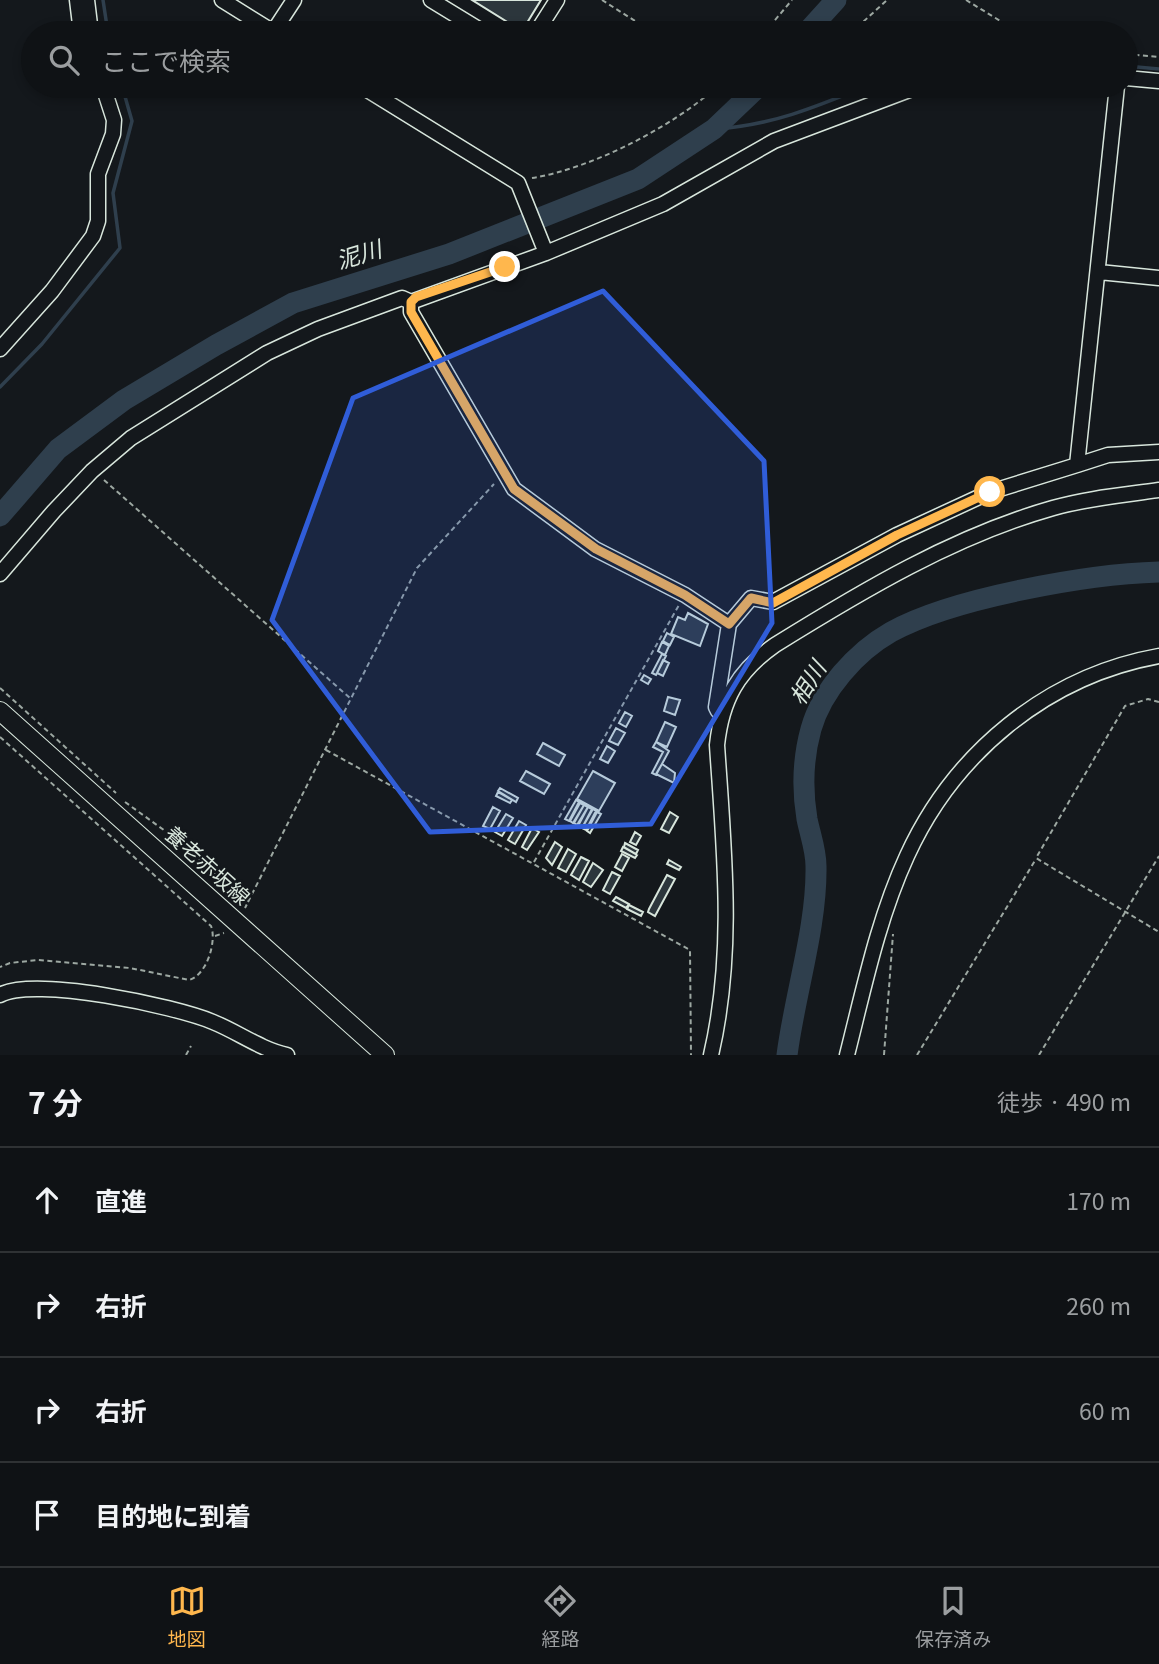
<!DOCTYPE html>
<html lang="ja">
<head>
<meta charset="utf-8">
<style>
  :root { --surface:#0f1215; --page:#181b1e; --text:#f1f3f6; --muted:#9b9ea0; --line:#2f3234; --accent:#ffb74d }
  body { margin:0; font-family:Georgia,"Noto Sans JP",serif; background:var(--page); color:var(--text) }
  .stop { position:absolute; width:21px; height:21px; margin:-16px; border:5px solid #ffb74d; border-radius:50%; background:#fff }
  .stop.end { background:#ffb74d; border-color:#fff; box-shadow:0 2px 7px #0008 }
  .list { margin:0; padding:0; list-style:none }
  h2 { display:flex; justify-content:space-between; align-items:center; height:91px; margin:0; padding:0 28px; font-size:30px }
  h2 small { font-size:23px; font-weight:400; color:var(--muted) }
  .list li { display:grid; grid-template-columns:46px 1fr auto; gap:21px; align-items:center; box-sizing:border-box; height:105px; padding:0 28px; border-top:2px solid var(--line) }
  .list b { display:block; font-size:26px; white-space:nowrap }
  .list em { font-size:23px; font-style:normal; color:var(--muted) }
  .icon { flex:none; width:38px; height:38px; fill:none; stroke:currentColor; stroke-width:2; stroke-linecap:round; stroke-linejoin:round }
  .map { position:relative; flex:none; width:1159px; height:1055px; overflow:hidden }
  .search { position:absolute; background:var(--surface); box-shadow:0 4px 10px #0003; left:21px; right:21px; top:21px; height:77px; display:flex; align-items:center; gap:18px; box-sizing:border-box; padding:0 24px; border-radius:38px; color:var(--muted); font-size:26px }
  .sheet { height:511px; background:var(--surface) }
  nav { display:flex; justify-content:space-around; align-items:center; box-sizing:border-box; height:98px; border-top:2px solid var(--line); background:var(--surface); font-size:19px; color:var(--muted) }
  nav a { display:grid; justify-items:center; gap:4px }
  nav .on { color:var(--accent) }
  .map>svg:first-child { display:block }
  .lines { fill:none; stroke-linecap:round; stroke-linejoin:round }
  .stream { stroke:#2f3f4d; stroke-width:3.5 }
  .river { stroke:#2f3f4d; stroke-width:21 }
  .building { fill:#2c363c; stroke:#d8e6dc; stroke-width:2 }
  .minor-casing { stroke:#d8e6dc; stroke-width:17 }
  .major-casing { stroke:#d8e6dc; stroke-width:20 }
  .path { stroke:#9da8a2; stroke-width:2; stroke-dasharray:5 3.5; stroke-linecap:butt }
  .minor { stroke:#14181c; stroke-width:14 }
  .major { stroke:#14181c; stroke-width:18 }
  .route { stroke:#ffb74d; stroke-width:9 }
  .marked { fill:#305dd8; fill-opacity:0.2; stroke:#305dd8; stroke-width:5; stroke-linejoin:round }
  .labels { text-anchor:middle; stroke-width:5; stroke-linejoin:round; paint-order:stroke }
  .street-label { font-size:21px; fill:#d8e6dc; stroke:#14181c }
  .water-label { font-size:23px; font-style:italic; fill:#d8e6dc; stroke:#14181c }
</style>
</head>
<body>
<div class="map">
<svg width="1159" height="1055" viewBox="0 0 1159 1055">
  <rect width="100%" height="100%" fill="#14181c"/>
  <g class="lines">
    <!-- stream -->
    <path class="stream" d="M103 0 108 33
      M1126 66 1159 69
      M714 129C770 126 816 107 867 86
      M0 387 42 344 120 248 113 193 132 121 122 86"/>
    <!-- river -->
    <path class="river" d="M806 33 836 0
      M0 516 58 449 124 400 216 345 293 303 449 254 638 179 714 129 759 86
      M787 1055C795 993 817 927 816 866 816 850 810 834 807 819 802 789 803 758 811 729 822 690 856 652 891 632 952 598 1088 574 1159 572"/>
  </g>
  <!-- building -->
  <path class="building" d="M472 0H541L522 31Z
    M688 613 708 624 700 646 671 634 678 617 685 620Z
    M667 633 674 637 670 645 663 641Z
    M662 642 669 646 665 655 658 651Z
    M662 654 666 656 656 675 652 673Z
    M663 660 669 663 663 676 657 673Z
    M644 675 651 679 648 684 641 680Z
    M668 697 680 700 675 715 664 711Z
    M625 712 632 716 626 727 619 723Z
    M665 722 676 727 667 747 656 742Z
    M616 728 625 733 618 745 609 741Z
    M656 742 669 751 656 775 652 773 663 752 653 747Z
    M543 743 565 755 559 766 537 754Z
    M607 746 615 751 608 763 600 759Z
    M662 764 675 773 674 783 656 774Z
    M526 771 550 784 544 794 520 781Z
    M593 771 615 783 599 811 577 799Z
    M500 788 518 798 516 802 498 791Z
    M498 792 512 800 510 803 496 796Z
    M576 800 579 802 569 821 565 819Z
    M580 803 584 805 573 823 570 821Z
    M584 805 588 807 577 825 574 823Z
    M493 807 500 811 490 829 483 826Z
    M588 807 592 809 582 828 578 826Z
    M593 809 596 811 586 830 582 828Z
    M597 812 601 814 590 833 587 831Z
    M670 812 678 817 669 833 661 829Z
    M506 814 513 818 502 836 495 832Z
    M519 821 526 825 515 844 508 840Z
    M532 828 539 832 527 850 522 847Z
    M635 832 641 836 636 845 630 842Z
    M555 842 562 847 552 865 546 858Z
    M625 843 638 850 636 854 624 847Z
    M623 847 637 855 635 858 621 851Z
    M568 849 576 854 566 872 558 868Z
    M622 854 629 858 622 871 615 867Z
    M581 857 589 861 579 880 571 875Z
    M669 860 681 867 679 870 667 864Z
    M593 863 603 870 591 887 583 882Z
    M612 872 620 876 610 894 603 890Z
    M667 875 675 879 655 916 648 912 649 909Z
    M616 897 629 904 626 908 613 901Z
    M629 905 643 912 641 916 627 909Z"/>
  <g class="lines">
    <defs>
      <path id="minor" d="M77 0 81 33
        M87 0 91 33
        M222 0 275 33
        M431 0 485 33
        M273 32 294 0
        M536 33 557 0
        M1126 78 1159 81
        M361 86 518 183 546 253
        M1117 86 1077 465 1108 455 1159 452
        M1099 272 1159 278
        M411 302 546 253 663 204 774 141 920 86
        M411 302V312L514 489 595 549 685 595 729 624
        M0 349 52 291 93 236 98 221V174L113 134 114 120 103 86
        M0 574 54 511 92 471 131 438 267 353 318 329 402 298 411 302
        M718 711 716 707 729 624 751 598 773 602 897 535 990 492 1077 465
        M0 995C34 976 175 1006 213 1022 238 1032 260 1049 287 1055
        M711 1055C735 952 724 850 717 745 722 699 738 671 775 645 862 591 954 536 1053 508 1088 498 1124 495 1159 490
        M847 1055C864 988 878 919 907 856 954 753 1047 676 1159 656"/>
      <path id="major" d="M0 711 385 1055"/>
    </defs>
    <!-- minor casing -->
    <use href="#minor" class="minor-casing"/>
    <!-- major casing -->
    <use href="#major" class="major-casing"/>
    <!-- path -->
    <path class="path" d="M602 0 654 33
      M966 0 1020 33
      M764 33 792 0
      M851 33 887 0
      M1126 54 1159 57
      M812 91V86
      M532 178C593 168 672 127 718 86
      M104 480 351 699
      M0 688 116 793
      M1159 702 1148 699 1125 706 1036 858 1159 932
      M0 737 211 926C217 941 207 975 189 980L130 968 38 960 10 963 0 967
      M326 750 690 950 691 1055
      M125 802 179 841 248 902 245 908
      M534 862 679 605
      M248 902 417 568 494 484
      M215 936 224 933
      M186 1055 191 1046
      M884 1055 893 934
      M917 1055 1036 859
      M1039 1055 1159 856"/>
    <!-- minor -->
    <use href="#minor" class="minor"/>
    <!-- major -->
    <use href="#major" class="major"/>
  </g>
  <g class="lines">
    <!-- route -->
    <path class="route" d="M505 267 416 297 411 302V312L514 489 596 549 685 595 729 624 751 598 773 603 897 535 990 492"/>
  </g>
  <!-- marked area -->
  <path class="marked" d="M603 291 764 461 772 623 651 824 430 832 272 620 353 398Z"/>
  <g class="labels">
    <!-- street labels -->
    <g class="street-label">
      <text transform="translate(207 866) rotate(42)" y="7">養老赤坂線</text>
    </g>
    <!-- water labels -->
    <g class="water-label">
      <text transform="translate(359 255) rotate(-17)" y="8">泥川</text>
      <text transform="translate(808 683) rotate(-58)" y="8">相川</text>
    </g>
  </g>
</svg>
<div class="stop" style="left:990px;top:492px"></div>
<div class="stop end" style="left:505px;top:267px"></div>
<div class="search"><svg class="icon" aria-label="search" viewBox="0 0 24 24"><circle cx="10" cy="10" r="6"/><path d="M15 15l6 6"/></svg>ここで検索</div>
</div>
<section class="sheet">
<h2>7 分<small>徒歩 · 490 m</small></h2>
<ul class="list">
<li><svg class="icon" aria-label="ahead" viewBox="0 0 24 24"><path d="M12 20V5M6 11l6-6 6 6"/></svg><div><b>直進</b></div><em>170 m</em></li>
<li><svg class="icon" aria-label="right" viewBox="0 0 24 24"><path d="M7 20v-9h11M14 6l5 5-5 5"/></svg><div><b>右折</b></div><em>260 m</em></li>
<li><svg class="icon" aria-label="right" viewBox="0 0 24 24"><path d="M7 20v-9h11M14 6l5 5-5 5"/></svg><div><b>右折</b></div><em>60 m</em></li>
<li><svg class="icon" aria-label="arrive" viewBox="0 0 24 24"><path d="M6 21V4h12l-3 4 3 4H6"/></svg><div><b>目的地に到着</b></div></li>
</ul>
</section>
<nav>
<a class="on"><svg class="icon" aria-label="map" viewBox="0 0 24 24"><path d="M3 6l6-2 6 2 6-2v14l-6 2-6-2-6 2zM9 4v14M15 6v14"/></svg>地図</a>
<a><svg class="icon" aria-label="directions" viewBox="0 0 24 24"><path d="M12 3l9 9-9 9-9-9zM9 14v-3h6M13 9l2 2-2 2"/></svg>経路</a>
<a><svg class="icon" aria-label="saved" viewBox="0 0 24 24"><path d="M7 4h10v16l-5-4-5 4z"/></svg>保存済み</a>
</nav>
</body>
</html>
